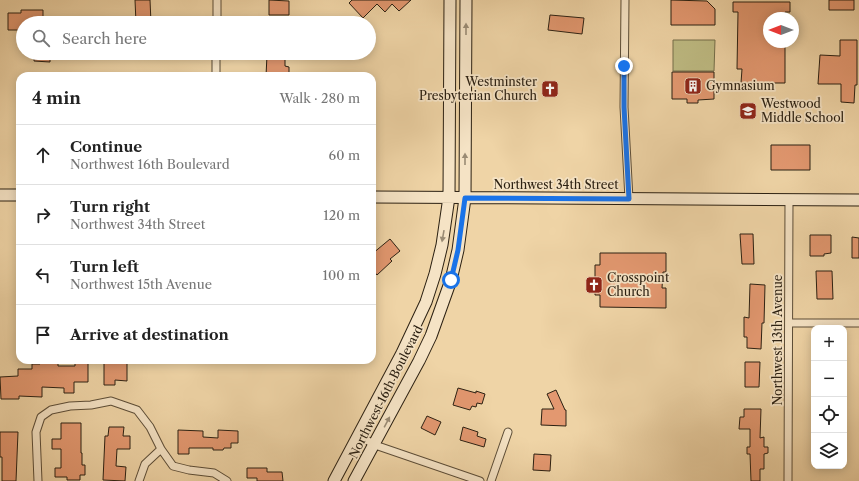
<!DOCTYPE html>
<html lang="en">
<head>
<meta charset="utf-8">
<style>
  :root { --surface:#fff; --page:#f2f2f2; --text:#222; --muted:#767676; --line:#e0e0e0 }
  body { margin:0; font-family:"Libre Caslon Text",serif; background:var(--page); color:var(--text) }
  .controls { position:absolute; right:12px; bottom:12px; display:grid; overflow:hidden; border-radius:8px; box-shadow:0 2px 10px #0003 }
  .controls button { width:36px; height:36px; display:grid; place-items:center; padding:0; border:0; border-bottom:1px solid var(--line); background:var(--surface); color:var(--text); font:20px sans-serif }
  .compass { position:absolute; left:763px; top:12px; width:36px; height:36px; border-radius:50%; background:var(--surface); box-shadow:0 2px 10px #0003; rotate:270deg }
  .stop { position:absolute; width:12px; height:12px; margin:-9px; border:3px solid #1a73e8; border-radius:50%; background:#fff }
  .stop.end { background:#1a73e8; border-color:#fff; box-shadow:0 1px 4px #0008 }
  .list { margin:0; padding:0; list-style:none }
  h2 { display:flex; justify-content:space-between; align-items:center; height:52px; margin:0; padding:0 16px; font-size:17px }
  h2 small { font-size:13px; font-weight:400; color:var(--muted) }
  .list li { display:grid; grid-template-columns:26px 1fr auto; gap:12px; align-items:center; box-sizing:border-box; height:60px; padding:0 16px; border-top:1px solid var(--line) }
  .list b { display:block; font-size:15px; white-space:nowrap }
  .list p { margin:0; font-size:13px; white-space:nowrap; color:var(--muted) }
  .list em { font-size:13px; font-style:normal; color:var(--muted) }
  .icon { flex:none; width:22px; height:22px; fill:none; stroke:currentColor; stroke-width:2; stroke-linecap:round; stroke-linejoin:round }
  .map { position:relative; flex:none; width:859px; height:481px; overflow:hidden }
  .search { position:absolute; background:var(--surface); box-shadow:0 2px 10px #0003; left:16px; top:16px; width:360px; height:44px; display:flex; align-items:center; gap:10px; box-sizing:border-box; padding:0 14px; border-radius:22px; color:var(--muted); font-size:15px }
  .panel { position:absolute; background:var(--surface); box-shadow:0 2px 10px #0003; left:16px; top:72px; width:360px; height:292px; border-radius:12px }
  .map>svg:first-child { display:block }
  .green { fill:#bebb83; stroke:#746e4a }
  .building { fill:#e39870; stroke:#2b2012 }
  .lines { fill:none; stroke-linecap:round; stroke-linejoin:round }
  .street-casing { stroke:#5c4d37; stroke-width:9 }
  .secondary-casing { stroke:#2b2012; stroke-width:13 }
  .street { stroke:#f5e3c5; stroke-width:7 }
  .secondary { stroke:#f5e3c5; stroke-width:11 }
  .oneway { fill:#9a8b74 }
  .route { stroke:#1a73e8; stroke-width:5 }
  .labels { text-anchor:middle; stroke-width:3.5; stroke-linejoin:round; paint-order:stroke }
  .poi-label { font-size:12px; fill:#2b2012; stroke:#f5e3c5; text-anchor:start }
  .street-label { font-size:12px; fill:#2b2012; stroke:#f5e3c5 }
</style>
</head>
<body>
<div class="map">
<svg width="859" height="481" viewBox="0 0 859 481">
  <rect width="100%" height="100%" fill="#efd4a6"/>
  <filter id="stains"><feTurbulence type="fractalNoise" baseFrequency=".005" numOctaves="4"/><feColorMatrix values="0 0 0 0 .2 0 0 0 0 .09 0 0 0 0 .02 0 0 0 .5 -.17"/></filter>
  <radialGradient id="worn" r=".72"><stop offset=".6" stop-color="#630" stop-opacity="0"/><stop offset="1" stop-color="#630" stop-opacity=".3"/></radialGradient>
  <!-- green -->
  <path class="green" d="M673 40H715L714 71H673Z"/>
  <!-- building -->
  <path class="building" d="M135 0H150L151 23H136Z
    M269 0 289 1V15H269Z
    M352 0H411L399 11 392 4 385 12 377 4 363 18 349 3Z
    M671 0 707 1 715 9V25H671Z
    M829 0H854V10H829Z
    M733 2H790V12H785V18H769V42H785V83H741L742 69H737L738 12H733Z
    M21 10H43V23H23V30H8V13H21Z
    M550 15 584 18 582 34 548 30Z
    M840 40H857V85H855L854 103 841 102V84H818L820 55 840 56Z
    M34 53H50V62L34 61Z
    M267 55H285V66L289 67V76H266Z
    M672 72H714V99L698 100V103H687V99H672Z
    M771 145H810V170H771Z
    M740 234H753L754 264H742Z
    M810 235H831V253L824 254V256H810Z
    M852 237 859 238V258H852Z
    M390 239 400 251 390 259 392 261 377 275 372 269V254Z
    M600 253H666V272H663L662 288H666V308L600 307V295H595V265H600Z
    M816 271H832L833 299H817Z
    M750 284 765 285 764 323H762L761 349 747 348V337H744V317L749 318Z
    M40 361H58V366H75V363H88V382H74V393H64V388L42 387V397L19 396V399H1L0 377 18 376V369H32V364H40Z
    M104 362H127V381L115 380V385H104Z
    M745 362H760L759 387H745Z
    M458 388 476 393V391L485 394 482 404 477 403 476 407 472 406 470 410 453 405Z
    M556 390 565 410H566V426L541 425 542 409H554L547 394Z
    M744 409H761L760 438 764 437V447H768V453L764 454V469H760V481H751L750 454H747V447H750V429H739L740 417H744Z
    M427 416 441 422 435 435 421 428Z
    M61 423H81V453H82V465H85V475H80V480H67V477H55V468H61V449H52V439H61Z
    M109 427H124L123 436H130V449H117L116 466 126 467 125 481 103 480 105 436H108Z
    M463 427 478 432 477 436 486 439 484 447 460 440Z
    M178 430 203 431V437L218 438V430L238 431V443H231V448H224L223 450H213V448H189V454H178Z
    M0 432H18L16 481H2V457H0Z
    M534 454 551 455 550 471 533 470Z
    M247 468H267V472H282L283 481H257V478H247Z"/>
  <g class="lines">
    <defs>
      <path id="street" d="M625 0 624 107 629 199
        M217 23V0
        M216 76V53
        M789 323H859
        M358 435 375 445 480 481
        M38 481 36 432 41 417 51 410 70 406 91 405 111 401 137 410 150 427 161 449 173 466 189 470 214 473 227 481
        M139 481 145 464 161 449
        M491 481 508 432
        M788 481 789 200"/>
      <path id="secondary" d="M0 195H20
        M372 197 859 200
        M334 481 402 353 426 302 435 274 442 245 449 197 450 0
        M354 481 419 361 431 336 451 280 458 250 465 198 466 0"/>
    </defs>
    <!-- street casing -->
    <use href="#street" class="street-casing"/>
    <!-- secondary casing -->
    <use href="#secondary" class="secondary-casing"/>
    <!-- street -->
    <use href="#street" class="street"/>
    <!-- secondary -->
    <use href="#secondary" class="secondary"/>
  </g>
  <!-- one-way arrows -->
  <defs><path id="oneway-solid" d="M-6-.8H1V-3.2L6.5 0L1 3.2V.8H-6Z"/></defs>
  <g class="oneway">
    <use href="#oneway-solid" transform="translate(466 29) rotate(-90)"/>
    <use href="#oneway-solid" transform="translate(465 159) rotate(-90)"/>
    <use href="#oneway-solid" transform="translate(443 236) rotate(100)"/>
    <use href="#oneway-solid" transform="translate(387 422) rotate(-62)"/>
  </g>
  <g class="lines">
    <!-- route -->
    <path class="route" d="M451 280 458 250 465 198 629 199 624 107V66"/>
  </g>
  <!-- icons -->
  <defs>
    <symbol id="building-square" viewBox="-11 -11 22 22"><rect x="-9" y="-9" width="18" height="18" rx="4" fill="#8f2418" stroke="#f5e3c5"/><path d="M-4-6H4V6H1V3H-1V6H-4ZM-2.5-4.3h1.7v1.8h-1.7ZM.8-4.3h1.7v1.8H.8ZM-2.5-1h1.7V.8h-1.7ZM.8-1h1.7V.8H.8Z" fill="#fff"/></symbol>
    <symbol id="church-square" viewBox="-11 -11 22 22"><rect x="-9" y="-9" width="18" height="18" rx="4" fill="#8f2418" stroke="#f5e3c5"/><path d="M-1.2-6h2.4v3.5h3.3v2.4h-3.3V6h-2.4V-.1h-3.3v-2.4h3.3Z" fill="#fff"/></symbol>
    <symbol id="school-square" viewBox="-11 -11 22 22"><rect x="-9" y="-9" width="18" height="18" rx="4" fill="#8f2418" stroke="#f5e3c5"/><path d="M0-5L7-2L0 1L-7-2ZM-4 1L0 2.5L4 1V4Q0 6-4 4Z" fill="#fff"/></symbol>
  </defs>
  <g fill-rule="evenodd">
    <use href="#building-square" x="683" y="76" width="20" height="20"/>
    <use href="#church-square" x="540" y="79" width="20" height="20"/>
    <use href="#school-square" x="738" y="101" width="20" height="20"/>
    <use href="#church-square" x="584" y="275" width="20" height="20"/>
  </g>
  <g class="labels">
    <!-- poi labels -->
    <g class="poi-label">
      <text x="537" y="86" text-anchor="end">Westminster<tspan x="537" dy="14">Presbyterian Church</tspan></text>
      <text x="706" y="90">Gymnasium</text>
      <text x="761" y="108">Westwood<tspan x="761" dy="14">Middle School</tspan></text>
      <text x="607" y="282">Crosspoint<tspan x="607" dy="14">Church</tspan></text>
    </g>
    <!-- street labels -->
    <g class="street-label">
      <text x="556" y="189">Northwest 34th Street</text>
      <text transform="translate(778 340) rotate(-90)" y="4">Northwest 13th Avenue</text>
      <text transform="translate(386 392) rotate(-63)" y="4">Northwest 16th Boulevard</text>
    </g>
  </g>
  <rect width="100%" height="100%" filter="url(#stains)"/>
  <rect width="100%" height="100%" fill="url(#worn)"/>
</svg>
<div class="controls">
<button>+</button>
<button>−</button>
<button><svg class="icon" aria-label="locate" viewBox="0 0 24 24"><circle cx="12" cy="12" r="6"/><path d="M12 2v4M12 18v4M2 12h4M18 12h4"/></svg></button>
<button><svg class="icon" aria-label="layers" viewBox="0 0 24 24"><path d="M12 4l9 5-9 5-9-5zM3 14l9 5 9-5"/></svg></button>
</div>
<svg class="compass" viewBox="-18 -18 36 36"><path d="M0-13l5 13h-10z" fill="#e53935"/><path d="M0 13l5-13h-10z" fill="#767676"/></svg>
<div class="stop" style="left:451px;top:280px"></div>
<div class="stop end" style="left:624px;top:66px"></div>
<div class="search"><svg class="icon" aria-label="search" viewBox="0 0 24 24"><circle cx="10" cy="10" r="6"/><path d="M15 15l6 6"/></svg>Search here</div>
<section class="panel">
<h2>4 min<small>Walk · 280 m</small></h2>
<ul class="list">
<li><svg class="icon" aria-label="ahead" viewBox="0 0 24 24"><path d="M12 20V5M6 11l6-6 6 6"/></svg><div><b>Continue</b><p>Northwest 16th Boulevard</p></div><em>60 m</em></li>
<li><svg class="icon" aria-label="right" viewBox="0 0 24 24"><path d="M7 20v-9h11M14 6l5 5-5 5"/></svg><div><b>Turn right</b><p>Northwest 34th Street</p></div><em>120 m</em></li>
<li><svg class="icon" aria-label="left" viewBox="0 0 24 24"><path d="M17 20v-9H6M10 6l-5 5 5 5"/></svg><div><b>Turn left</b><p>Northwest 15th Avenue</p></div><em>100 m</em></li>
<li><svg class="icon" aria-label="arrive" viewBox="0 0 24 24"><path d="M6 21V4h12l-3 4 3 4H6"/></svg><div><b>Arrive at destination</b></div></li>
</ul>
</section>
</div>
</body>
</html>
